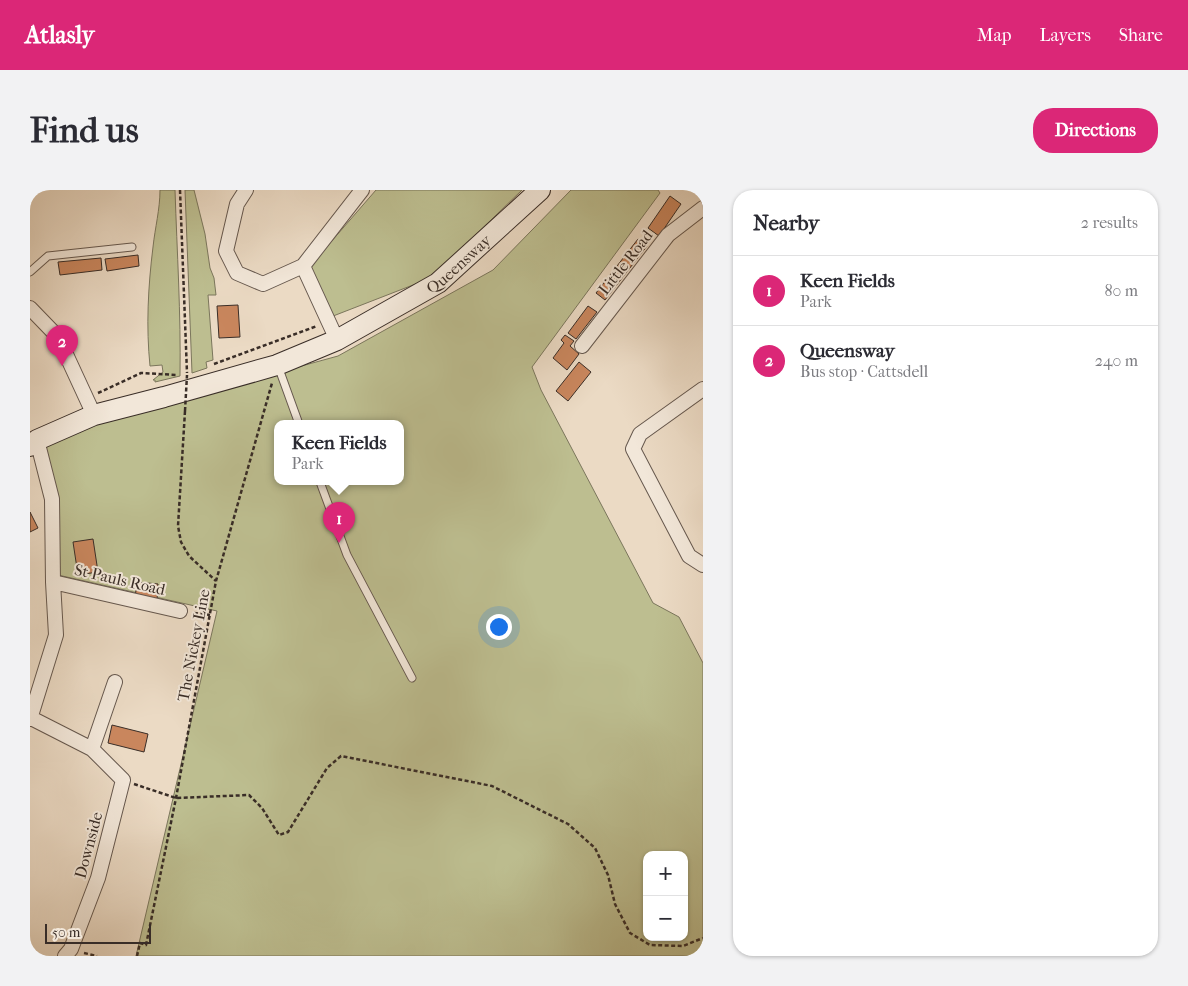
<!DOCTYPE html>
<html lang="en">
<head>
<meta charset="utf-8">
<style>
  :root { --surface:#fff; --page:#f2f2f3; --text:#2b2b33; --muted:#7c7c81; --line:#e1e1e2; --accent:#db2777 }
  body { margin:0; font-family:"IM FELL French Canon",serif; background:var(--page); color:var(--text) }
  .controls { position:absolute; right:15px; bottom:15px; display:grid; overflow:hidden; border-radius:10px; box-shadow:0 1px 4px #0004 }
  .controls button { width:45px; height:45px; display:grid; place-items:center; padding:0; border:0; border-bottom:1px solid var(--line); background:var(--surface); color:var(--text); font:25px sans-serif }
  .scale { position:absolute; left:15px; bottom:12px; width:106px; box-sizing:border-box; padding-left:5px; border:2px solid #392d27; border-top:0; font-size:14px; line-height:18px; white-space:nowrap; color:#392d27; -webkit-text-stroke:4px #f2e7d9; paint-order:stroke }
  .you { position:absolute; left:468px; top:436px; width:18px; height:18px; margin:-12px; border:4px solid #fff; border-radius:50%; background:#1a73e8; box-shadow:0 0 0 8px #1a73e833 }
  .badge { display:grid; place-items:center; width:32px; height:32px; border-radius:50%; background:var(--accent); color:#fff; font-size:16px; font-weight:700 }
  .pin { position:absolute; translate:-50% -41px; filter:drop-shadow(0 1px 2px #0008) }
  .pin::after { content:''; position:absolute; top:26px; width:18px; height:15px; background:inherit; clip-path:polygon(0 0,100% 0,50% 100%) }
  .popup { position:absolute; left:244px; top:230px; width:130px; height:65px; box-sizing:border-box; display:grid; place-content:center; border-radius:10px; background:var(--surface); filter:drop-shadow(0 1px 4px #0005); font-size:16px; white-space:nowrap; color:var(--muted) }
  .popup b { font-size:19px; color:var(--text) }
  .popup::after { content:''; position:absolute; left:50%; top:100%; margin-left:-10px; border:10px solid transparent; border-top-color:var(--surface) }
  .list { margin:0; padding:0; list-style:none }
  h2 { display:flex; justify-content:space-between; align-items:center; height:65px; margin:0; padding:0 20px; font-size:21px }
  h2 small { font-size:16px; font-weight:400; color:var(--muted) }
  .list li { display:grid; grid-template-columns:32px 1fr auto; gap:15px; align-items:center; box-sizing:border-box; height:70px; padding:0 20px; border-top:1px solid var(--line) }
  .list b { display:block; font-size:19px; white-space:nowrap }
  .list p { margin:0; font-size:16px; white-space:nowrap; color:var(--muted) }
  .list em { font-size:16px; font-style:normal; color:var(--muted) }
  .map { position:relative; flex:none; width:673px; height:766px; overflow:hidden; border-radius:20px }
  header { display:flex; align-items:center; gap:30px; box-sizing:border-box; height:70px; padding:0 25px; background:var(--accent); color:#fff }
  header strong { font-size:24px }
  nav { display:flex; gap:28px; margin-inline-start:auto; font-size:18px }
  .intro { display:flex; align-items:center; justify-content:space-between; box-sizing:border-box; height:120px; padding:0 30px }
  h1 { margin:0; font-size:35px }
  .button { padding:12px 22px; border-radius:20px; background:var(--accent); color:#fff; font-size:18px; font-weight:700 }
  main { display:flex; gap:30px; padding:0 30px }
  aside { flex:1; background:var(--surface); border-radius:20px; box-shadow:0 1px 4px #0004 }
  .map>svg:first-child { display:block }
  .green { fill:#bdbe90; stroke:#7b765c; fill-rule:evenodd }
  .building { fill:#c9865d; stroke:#392d27 }
  .lines { fill:none; stroke-linecap:round; stroke-linejoin:round }
  .lane-casing { stroke:#66584e; stroke-width:9 }
  .street-casing { stroke:#66584e; stroke-width:16 }
  .secondary-casing { stroke:#392d27; stroke-width:22 }
  .path { stroke:#392d27; stroke-width:2.5; stroke-dasharray:4 2.5; stroke-linecap:butt }
  .lane { stroke:#f2e7d9; stroke-width:7 }
  .street { stroke:#f2e7d9; stroke-width:14 }
  .secondary { stroke:#f2e7d9; stroke-width:20 }
  .path-bridge { stroke:#392d27; stroke-width:2.5; stroke-dasharray:4 2.5; stroke-linecap:butt }
  .labels { text-anchor:middle; stroke-width:4; stroke-linejoin:round; paint-order:stroke }
  .street-label { font-size:16px; fill:#392d27; stroke:#f2e7d9 }
</style>
</head>
<body>
<header>
<strong>Atlasly</strong>
<nav><a>Map</a><a>Layers</a><a>Share</a></nav>
</header>
<div class="intro"><h1>Find us</h1><a class="button">Directions</a></div>
<main>
<div class="map">
<svg width="673" height="766" viewBox="0 0 673 766">
  <rect width="100%" height="100%" fill="#ebdac4"/>
  <filter id="stains"><feTurbulence type="fractalNoise" baseFrequency=".004" numOctaves="4"/><feColorMatrix values="0 0 0 0 .2 0 0 0 0 .09 0 0 0 0 .02 0 0 0 .5 -.17"/></filter>
  <radialGradient id="worn" r=".72"><stop offset=".6" stop-color="#630" stop-opacity="0"/><stop offset="1" stop-color="#630" stop-opacity=".3"/></radialGradient>
  <!-- green -->
  <path class="green" d="M130 0H145C147 62 151 124 150 186L125 192V190H123L133 182 132 175 120 176C116 137 118 97 123 57 125 38 130 19 130 0Z
    M155 0H164L175 44 180 78 184 88 186 105H178L183 170 176 172 177 178 162 183Z
    M346 0H492L401 88 298 128 274 83Z
    M541 0H628L630 3 502 177 511 200 623 413 649 427 673 473V766H106L187 421 28 385 13 254 96 224 308 166 463 80ZM248 234H370V292H248ZM617 665H654V747H617Z"/>
  <!-- building -->
  <path class="building" d="M640 6 651 14 629 46 618 38Z
    M608 49 617 56 575 110 566 103Z
    M108 65 109 76 77 81 75 69Z
    M71 68 72 80 30 85 28 72Z
    M208 115 210 147 189 148 187 116Z
    M558 116 567 122 546 149 538 143Z
    M535 145 544 151 540 156 549 164 537 180 523 168 534 153 531 150Z
    M549 172 561 182 538 211 526 201Z
    M0 322 8 338 0 342Z
    M63 349 68 382 48 385 43 352Z
    M107 392 128 394 127 410 105 408Z
    M82 535 118 544 114 562 78 553Z"/>
  <g class="lines">
    <defs>
      <path id="lane" d="M0 82 18 66 102 57
        M248 176 269 234
        M290 292 317 365 382 488"/>
      <path id="street" d="M216 0 207 14 196 61 207 83 233 94 273 76
        M0 118 28 147 64 225
        M307 150 273 76 332 0
        M552 156 638 45 673 18
        M673 199 610 244 603 259 659 366 673 375
        M23 392 150 421
        M1 528 62 559 93 590 68 688 41 759 35 766
        M0 529 26 445 23 392 22 309 7 250
        M62 559 85 492"/>
      <g id="secondary">
        <path id="s1" d="M0 256 7 250 64 225 134 207 247 175 307 150 408 93 510 0"/>
      </g>
    </defs>
    <!-- lane casing -->
    <use href="#lane" class="lane-casing"/>
    <!-- street casing -->
    <use href="#street" class="street-casing"/>
    <!-- secondary casing -->
    <use href="#secondary" class="secondary-casing"/>
    <!-- path -->
    <path class="path" d="M150 0 157 183
      M184 174 287 136
      M68 203 111 183 147 185
      M155 221 148 336 151 352 159 366 186 391
      M164 423 180 425
      M104 594 146 608 219 605 232 618 249 645 258 642 297 578 311 566 462 596 538 634 565 658 578 685 585 714 600 743 620 755 653 756 673 748
      M54 763 67 766
      M107 766 110 753 116 755 146 608 186 391 242 193"/>
    <!-- lane -->
    <use href="#lane" class="lane"/>
    <!-- street -->
    <use href="#street" class="street"/>
    <!-- secondary -->
    <use href="#secondary" class="secondary"/>
    <!-- path-bridge -->
    <path class="path-bridge" d="M155 221 157 185"/>
  </g>
  <g class="labels">
    <!-- street labels -->
    <g class="street-label">
      <text transform="translate(595 72) rotate(-52)" y="6">Little Road</text>
      <text dy="6" stroke="none"><textPath href="#s1" startOffset="470">Queensway</textPath></text>
      <text transform="translate(90 389) rotate(13)" y="6">St Pauls Road</text>
      <text transform="translate(163 455) rotate(-79)" y="6">The Nickey Line</text>
      <text transform="translate(58 655) rotate(-75)" y="6">Downside</text>
    </g>
  </g>
  <rect width="100%" height="100%" filter="url(#stains)"/>
  <rect width="100%" height="100%" fill="url(#worn)"/>
</svg>
<div class="controls">
<button>+</button>
<button>−</button>
</div>
<div class="scale">50 m</div>
<div class="you"></div>
<div class="pin badge" style="left:309px;top:353px">1</div>
<div class="popup"><b>Keen Fields</b>Park</div>
<div class="pin badge" style="left:32px;top:176px">2</div>
</div>
<aside>
<h2>Nearby<small>2 results</small></h2>
<ul class="list">
<li><span class="badge">1</span><div><b>Keen Fields</b><p>Park</p></div><em>80 m</em></li>
<li><span class="badge">2</span><div><b>Queensway</b><p>Bus stop · Cattsdell</p></div><em>240 m</em></li>
</ul>
</aside>
</main>
</body>
</html>
